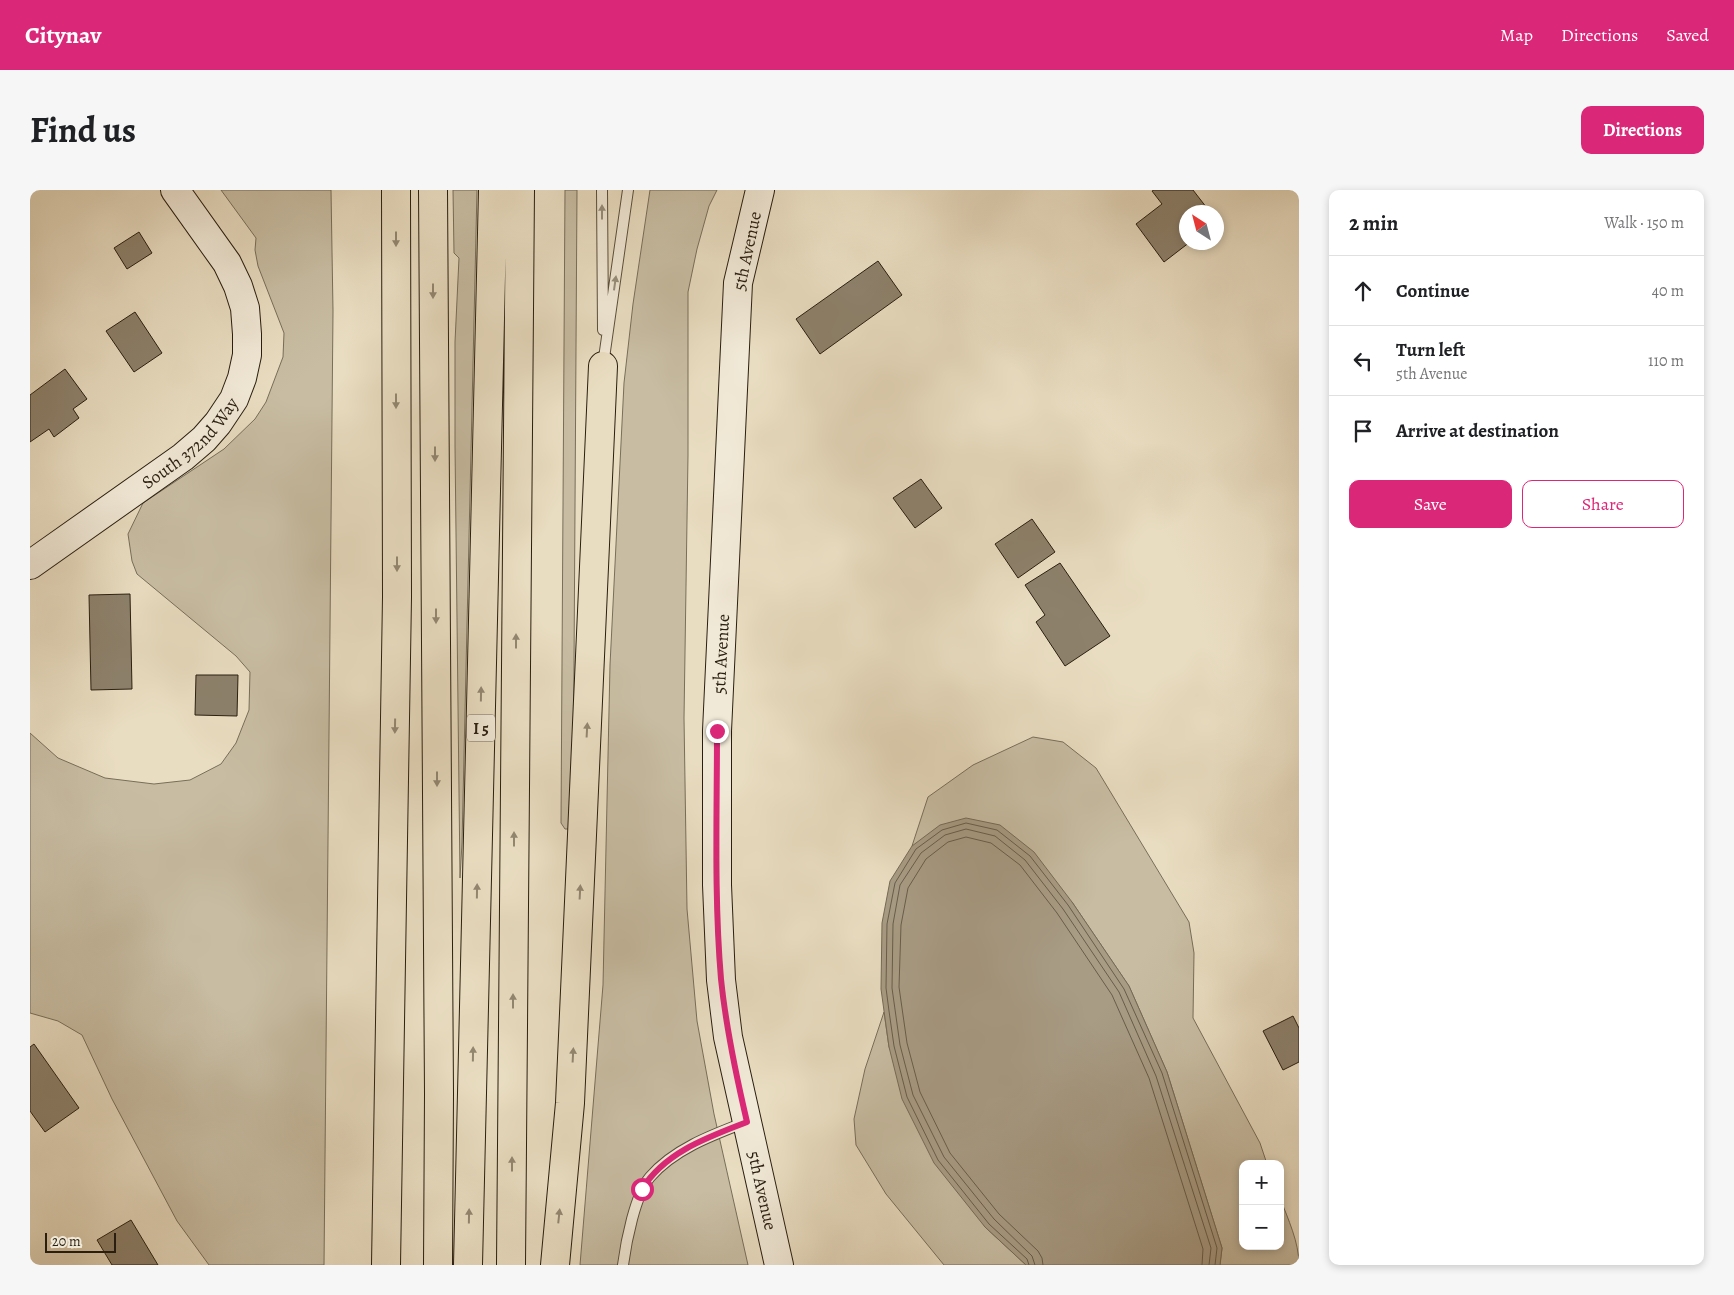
<!DOCTYPE html>
<html lang="en">
<head>
<meta charset="utf-8">
<style>
  :root { --surface:#fff; --page:#f6f6f6; --text:#202124; --muted:#757577; --line:#e0e0e0; --accent:#db2777 }
  body { margin:0; font-family:Alegreya,serif; background:var(--page); color:var(--text) }
  .controls { position:absolute; right:15px; bottom:15px; display:grid; overflow:hidden; border-radius:10px; box-shadow:0 2px 8px #0003 }
  .controls button { width:45px; height:45px; display:grid; place-items:center; padding:0; border:0; border-bottom:1px solid var(--line); background:var(--surface); color:var(--text); font:25px sans-serif }
  .compass { position:absolute; left:1149px; top:15px; width:45px; height:45px; border-radius:50%; background:var(--surface); box-shadow:0 2px 8px #0003; rotate:324deg }
  .scale { position:absolute; left:15px; bottom:12px; width:71px; box-sizing:border-box; padding-left:5px; border:2px solid #291e10; border-top:0; font-size:14px; line-height:18px; white-space:nowrap; color:#291e10; -webkit-text-stroke:4px #f1e9d7; paint-order:stroke }
  .stop { position:absolute; width:15px; height:15px; margin:-11px; border:4px solid #db2777; border-radius:50%; background:#fff }
  .stop.end { background:#db2777; border-color:#fff; box-shadow:0 1px 5px #0008 }
  .list { margin:0; padding:0; list-style:none }
  h2 { display:flex; justify-content:space-between; align-items:center; height:65px; margin:0; padding:0 20px; font-size:21px }
  h2 small { font-size:16px; font-weight:400; color:var(--muted) }
  .list li { display:grid; grid-template-columns:32px 1fr auto; gap:15px; align-items:center; box-sizing:border-box; height:70px; padding:0 20px; border-top:1px solid var(--line) }
  .list b { display:block; font-size:19px; white-space:nowrap }
  .list p { margin:0; font-size:16px; white-space:nowrap; color:var(--muted) }
  .list em { font-size:16px; font-style:normal; color:var(--muted) }
  .actions { display:flex; gap:10px; padding:15px 20px }
  .actions a { flex:1; padding:11px 0; border:1px solid var(--accent); border-radius:10px; text-align:center; font-size:18px; color:var(--accent) }
  .actions .main { background:var(--accent); color:#fff }
  .icon { flex:none; width:28px; height:28px; fill:none; stroke:currentColor; stroke-width:2; stroke-linecap:round; stroke-linejoin:round }
  .map { position:relative; flex:none; width:1269px; height:1075px; overflow:hidden; border-radius:10px }
  header { display:flex; align-items:center; gap:30px; box-sizing:border-box; height:70px; padding:0 25px; background:var(--accent); color:#fff }
  header strong { font-size:24px }
  nav { display:flex; gap:28px; margin-inline-start:auto; font-size:18px }
  .intro { display:flex; align-items:center; justify-content:space-between; box-sizing:border-box; height:120px; padding:0 30px }
  h1 { margin:0; font-size:35px }
  .button { padding:12px 22px; border-radius:10px; background:var(--accent); color:#fff; font-size:18px; font-weight:700 }
  main { display:flex; gap:30px; padding:0 30px }
  aside { flex:1; background:var(--surface); border-radius:10px; box-shadow:0 2px 8px #0003 }
  .map>svg:first-child { display:block }
  .green { fill:#c8bda3; stroke:#786e5a }
  .water { fill:#a89c85; stroke:#756a56 }
  .lines { fill:none; stroke-linecap:round; stroke-linejoin:round }
  .shore { stroke:#685d4a; stroke-width:1 }
  .building { fill:#8d816c; stroke:#291e10 }
  .lane-casing { stroke:#594e3c; stroke-width:12 }
  .secondary-casing { stroke:#291e10; stroke-width:30 }
  .highway-casing { stroke:#291e10; stroke-width:30 }
  .lane { stroke:#f1e9d7; stroke-width:10 }
  .secondary { stroke:#f1e9d7; stroke-width:28 }
  .highway { stroke:#e9ddc1; stroke-width:28 }
  .oneway { fill:#978e7d }
  .oneway2 { fill:#938771 }
  .route { stroke:#db2777; stroke-width:6 }
  .labels { text-anchor:middle; stroke-width:4; stroke-linejoin:round; paint-order:stroke }
  .shield { fill:#f1e9d7; stroke:#655b4c; stroke-width:1 }
  .shield-label { font-size:16px; font-weight:bold; fill:#291e10 }
  .street-label { font-size:18px; fill:#291e10; stroke:#f1e9d7 }
</style>
</head>
<body>
<header>
<strong>Citynav</strong>
<nav><a>Map</a><a>Directions</a><a>Saved</a></nav>
</header>
<div class="intro"><h1>Find us</h1><a class="button">Directions</a></div>
<main>
<div class="map">
<svg width="1269" height="1075" viewBox="0 0 1269 1075">
  <rect width="100%" height="100%" fill="#e9ddc1"/>
  <filter id="stains"><feTurbulence type="fractalNoise" baseFrequency=".004" numOctaves="4"/><feColorMatrix values="0 0 0 0 .2 0 0 0 0 .09 0 0 0 0 .02 0 0 0 .5 -.17"/></filter>
  <radialGradient id="worn" r=".72"><stop offset=".6" stop-color="#630" stop-opacity="0"/><stop offset="1" stop-color="#630" stop-opacity=".3"/></radialGradient>
  <!-- green -->
  <path class="green" d="M191 0H301L303 121 294 1075H179L147 1031 82 909 52 845 28 831 0 823V543L28 568 75 588 124 594 160 590 191 574 206 553 219 520 220 482 206 466 107 384 102 371 98 344 113 313 194 259 225 229 236 212 253 167 254 143 228 76 225 60 226 48Z
    M423 0H447L432 653 430 688 425 255V152L429 68 424 63Z
    M535 0H547L543 635 539 639H535L531 633Z
    M620 0H687L679 16 667 59 658 102V265L654 528 657 719 667 831 684 924 718 1075H550L573 795 580 475 594 193 603 114Z
    M1003 547 1033 552 1066 578 1159 732 1164 763 1163 828 1230 953 1237 974H1213V1056H1250V1008C1258 1029 1269 1052 1269 1075H1190L1192 1058 1137 882 1099 796 1042 712 882 656 898 607 943 575Z
    M854 822 859 857 955 1037 996 1075H914L856 1004 826 955 824 929 835 879Z"/>
  <!-- water -->
  <path class="water" d="M936 628 970 635 1004 662 1042 712 1099 796 1137 882 1192 1058 1190 1075H996L955 1037 904 973 872 909 859 857 851 799 852 733 860 691 882 656 910 635Z"/>
  <g class="lines">
    <!-- shore -->
    <path class="shore" d="M999 1075 997 1069 959 1034 908 970 877 907 864 856 859 821 856 798 857 734 865 693 886 659 912 640 936 633 967 640 1000 666 1038 715 1094 799 1132 883 1187 1058 1185 1075
      M1005 1075 1002 1066 964 1029 914 967 883 905 870 855 862 798 863 734 870 695 891 663 915 645 936 639 965 646 995 670 1033 719 1089 802 1126 886 1181 1058 1179 1075
      M1013 1075 1012 1068 1008 1061 969 1024 920 963 890 902 877 853 869 797 871 735 878 698 896 669 918 652 936 647 961 653 990 675 1027 723 1082 805 1119 888 1173 1059 1172 1075"/>
  </g>
  <!-- building -->
  <path class="building" d="M1124 0H1163L1180 22H1156V52H1160L1134 72 1106 34 1132 14 1122 1Z
    M109 42 122 63 97 79 84 58Z
    M848 71 872 105 790 164 766 129Z
    M105 122 132 163 104 182 76 141Z
    M35 179 57 209 43 219 49 228 24 247 19 239 0 252V205Z
    M891 289 912 318 885 338 863 308Z
    M1002 329 1025 362 988 388 965 354Z
    M1030 373 1080 446 1035 476 1006 432 1015 425 995 395Z
    M100 404 102 499 61 500 59 405Z
    M166 485H208L207 526 165 525Z
    M1263 826 1269 838V872L1253 880 1233 841Z
    M4 854 49 918 15 942 0 921V857Z
    M101 1030 128 1075H82L67 1050Z"/>
  <g class="lines">
    <defs>
      <path id="lane" d="M572 0 573 140
        M573 175 598 0
        M593 1075C596 1052 605 1005 620 987 644 959 682 945 716 932"/>
      <g id="secondary">
        <path id="s1" d="M730 0 708 93 687 541V695L691 790 698 847 749 1075"/>
        <path id="s2" d="M0 375 153 267 174 249 188 233 204 209 212 188 217 165V144L215 118 208 96 197 73 145 0"/>
      </g>
      <path id="highway" d="M403 0 409 904 408 1075
        M356 1075 367 407 366 0
        M438 1075 463 0
        M481 1075 490 0
        M525 1075 540 913 573 176"/>
    </defs>
    <!-- lane casing -->
    <use href="#lane" class="lane-casing"/>
    <!-- secondary casing -->
    <use href="#secondary" class="secondary-casing"/>
    <!-- highway casing -->
    <use href="#highway" class="highway-casing"/>
    <!-- lane -->
    <use href="#lane" class="lane"/>
    <!-- secondary -->
    <use href="#secondary" class="secondary"/>
    <!-- highway -->
    <use href="#highway" class="highway"/>
  </g>
  <!-- one-way arrows -->
  <defs><path id="oneway-solid" d="M-6-.8H1V-3.2L6.5 0L1 3.2V.8H-6Z" transform="scale(1.25)"/></defs>
  <g class="oneway">
    <use href="#oneway-solid" transform="translate(572 22) rotate(-90)"/>
    <use href="#oneway-solid" transform="translate(585 93) rotate(-82)"/>
  </g>
  <g class="oneway2">
    <use href="#oneway-solid" transform="translate(366 49) rotate(90)"/>
    <use href="#oneway-solid" transform="translate(403 101) rotate(90)"/>
    <use href="#oneway-solid" transform="translate(366 211) rotate(90)"/>
    <use href="#oneway-solid" transform="translate(405 264) rotate(90)"/>
    <use href="#oneway-solid" transform="translate(367 374) rotate(90)"/>
    <use href="#oneway-solid" transform="translate(406 426) rotate(90)"/>
    <use href="#oneway-solid" transform="translate(486 451) rotate(-90)"/>
    <use href="#oneway-solid" transform="translate(451 504) rotate(-89)"/>
    <use href="#oneway-solid" transform="translate(365 536) rotate(91)"/>
    <use href="#oneway-solid" transform="translate(557 540) rotate(-87)"/>
    <use href="#oneway-solid" transform="translate(407 589) rotate(90)"/>
    <use href="#oneway-solid" transform="translate(484 649) rotate(-90)"/>
    <use href="#oneway-solid" transform="translate(447 701) rotate(-89)"/>
    <use href="#oneway-solid" transform="translate(550 702) rotate(-87)"/>
    <use href="#oneway-solid" transform="translate(483 811) rotate(-90)"/>
    <use href="#oneway-solid" transform="translate(443 864) rotate(-89)"/>
    <use href="#oneway-solid" transform="translate(543 865) rotate(-87)"/>
    <use href="#oneway-solid" transform="translate(482 974) rotate(-90)"/>
    <use href="#oneway-solid" transform="translate(439 1026) rotate(-89)"/>
    <use href="#oneway-solid" transform="translate(529 1026) rotate(-84)"/>
  </g>
  <g class="lines">
    <!-- route -->
    <path class="route" d="M612 999C635 962 678 947 717 932 706 885 696 838 691 789 684 707 687 624 687 541"/>
  </g>
  <g class="labels">
    <!-- shield labels -->
    <rect class="shield" x="437" y="524.5" width="28" height="27" rx="4"/>
    <g class="shield-label">
      <text x="451" y="544">I 5</text>
    </g>
    <!-- street labels -->
    <g class="street-label">
      <text transform="translate(717 61) rotate(-78)" y="6">5th Avenue</text>
      <text dy="6" stroke="none"><textPath href="#s2" startOffset="202">South 372nd Way</textPath></text>
      <text transform="translate(691 464) rotate(-87)" y="6">5th Avenue</text>
      <text dy="6" stroke="none"><textPath href="#s1" startOffset="1008">5th Avenue</textPath></text>
    </g>
  </g>
  <rect width="100%" height="100%" filter="url(#stains)"/>
  <rect width="100%" height="100%" fill="url(#worn)"/>
</svg>
<div class="controls">
<button>+</button>
<button>−</button>
</div>
<svg class="compass" viewBox="-18 -18 36 36"><path d="M0-13l5 13h-10z" fill="#e53935"/><path d="M0 13l5-13h-10z" fill="#757577"/></svg>
<div class="scale">20 m</div>
<div class="stop" style="left:612px;top:999px"></div>
<div class="stop end" style="left:687px;top:541px"></div>
</div>
<aside>
<h2>2 min<small>Walk · 150 m</small></h2>
<ul class="list">
<li><svg class="icon" aria-label="ahead" viewBox="0 0 24 24"><path d="M12 20V5M6 11l6-6 6 6"/></svg><div><b>Continue</b></div><em>40 m</em></li>
<li><svg class="icon" aria-label="left" viewBox="0 0 24 24"><path d="M17 20v-9H6M10 6l-5 5 5 5"/></svg><div><b>Turn left</b><p>5th Avenue</p></div><em>110 m</em></li>
<li><svg class="icon" aria-label="arrive" viewBox="0 0 24 24"><path d="M6 21V4h12l-3 4 3 4H6"/></svg><div><b>Arrive at destination</b></div></li>
</ul>
<div class="actions"><a class="main">Save</a><a>Share</a></div>
</aside>
</main>
</body>
</html>
